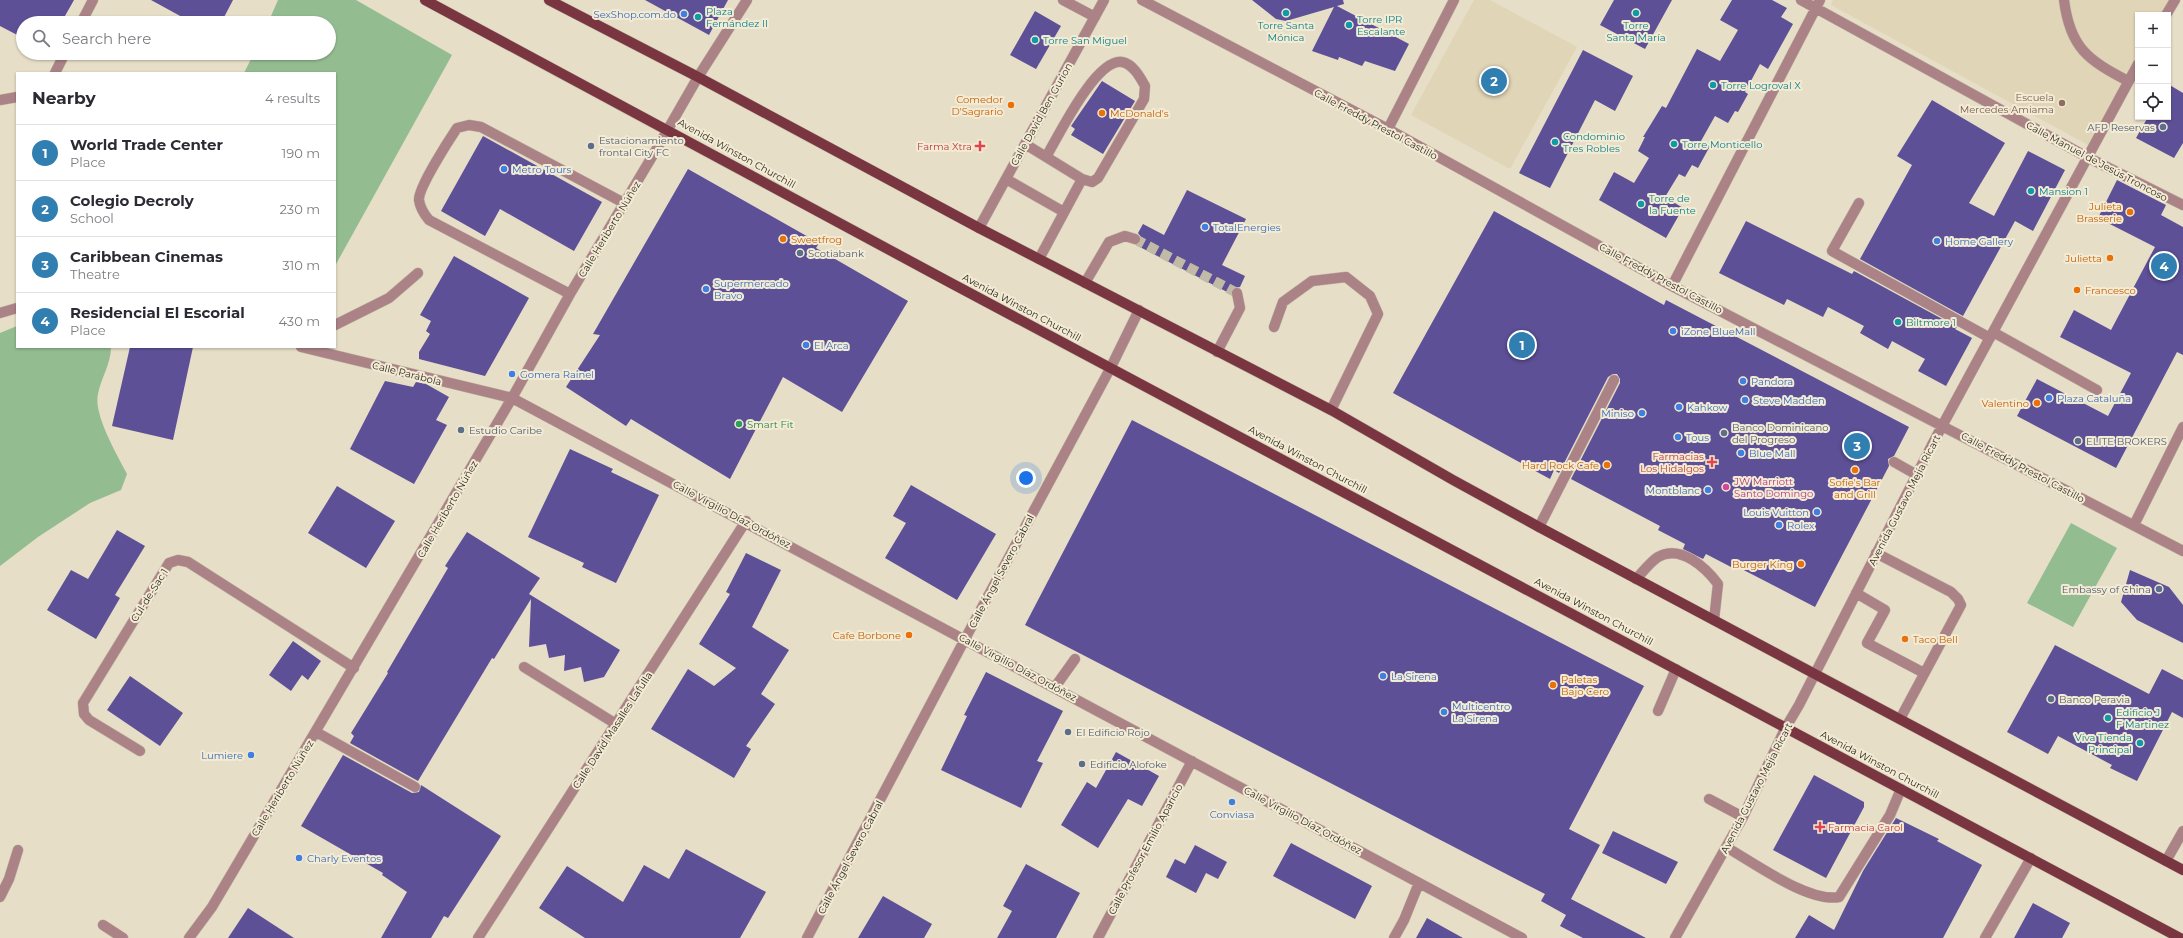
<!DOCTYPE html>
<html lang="en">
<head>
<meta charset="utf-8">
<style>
  :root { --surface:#fff; --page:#f7f7f7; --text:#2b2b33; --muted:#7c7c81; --line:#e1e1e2; --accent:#317eb1 }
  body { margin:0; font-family:Montserrat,sans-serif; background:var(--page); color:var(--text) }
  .controls { position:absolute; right:12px; top:12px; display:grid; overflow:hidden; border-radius:0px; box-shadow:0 1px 3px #0004 }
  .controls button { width:36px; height:36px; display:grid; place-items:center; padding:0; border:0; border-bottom:1px solid var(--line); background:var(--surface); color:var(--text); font:20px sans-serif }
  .you { position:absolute; left:1026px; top:478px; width:14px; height:14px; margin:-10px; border:3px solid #fff; border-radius:50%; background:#1a73e8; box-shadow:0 0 0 6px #1a73e833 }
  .badge { display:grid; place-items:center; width:26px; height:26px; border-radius:50%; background:var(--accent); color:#fff; font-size:13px; font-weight:700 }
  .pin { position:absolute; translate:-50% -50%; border:2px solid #fff; box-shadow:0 1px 4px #0006 }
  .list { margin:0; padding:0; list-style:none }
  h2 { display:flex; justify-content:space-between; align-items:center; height:52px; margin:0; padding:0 16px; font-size:17px }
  h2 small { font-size:13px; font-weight:400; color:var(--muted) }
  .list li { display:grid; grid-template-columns:26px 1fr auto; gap:12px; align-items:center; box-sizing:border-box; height:56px; padding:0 16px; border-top:1px solid var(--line) }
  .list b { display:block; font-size:15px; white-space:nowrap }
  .list p { margin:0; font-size:13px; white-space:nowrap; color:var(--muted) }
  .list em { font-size:13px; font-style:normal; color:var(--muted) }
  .icon { flex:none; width:22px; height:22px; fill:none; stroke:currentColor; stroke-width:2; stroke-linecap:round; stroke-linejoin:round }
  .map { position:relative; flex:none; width:2183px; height:938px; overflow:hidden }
  .search { position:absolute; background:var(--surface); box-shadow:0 1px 3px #0004; left:16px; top:16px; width:320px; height:44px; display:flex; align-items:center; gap:10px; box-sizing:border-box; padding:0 14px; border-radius:22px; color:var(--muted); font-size:15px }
  .panel { position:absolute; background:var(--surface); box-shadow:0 1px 3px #0004; left:16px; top:72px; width:320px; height:276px; border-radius:0px }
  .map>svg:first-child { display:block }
  .built { fill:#e0d5b7 }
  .green { fill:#94bc91 }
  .building { fill:#5d5097 }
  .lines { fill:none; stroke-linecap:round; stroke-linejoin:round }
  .minor-tunnel { stroke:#c1baa6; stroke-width:10; stroke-dasharray:10 5; stroke-linecap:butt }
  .minor-casing { stroke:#c1baa6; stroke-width:11 }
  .major-casing { stroke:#c1baa6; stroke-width:11 }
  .minor { stroke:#ab8387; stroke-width:10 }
  .major { stroke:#793540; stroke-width:10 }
  .culture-dot { fill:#0f9aa8; stroke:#f3ebd4; stroke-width:1.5 }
  .shop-dot { fill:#3f7fe0; stroke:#f3ebd4; stroke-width:1.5 }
  .education-dot { fill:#8d6e63; stroke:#f3ebd4; stroke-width:1.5 }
  .food-dot { fill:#e8710a; stroke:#f3ebd4; stroke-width:1.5 }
  .service-dot { fill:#5c6f8a; stroke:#f3ebd4; stroke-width:1.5 }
  .health-dot { fill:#e0444e; stroke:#f3ebd4; stroke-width:1.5 }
  .leisure-dot { fill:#2e9e5b; stroke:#f3ebd4; stroke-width:1.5 }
  .hotel-dot { fill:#d1479c; stroke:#f3ebd4; stroke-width:1.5 }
  .labels { text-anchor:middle; stroke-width:4; stroke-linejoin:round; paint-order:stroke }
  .culture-label { font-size:10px; fill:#0d838f; stroke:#f3ebd4; text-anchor:start }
  .shop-label { font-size:10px; fill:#366cbe; stroke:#f3ebd4; text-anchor:start }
  .education-label { font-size:10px; fill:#785e54; stroke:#f3ebd4; text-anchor:end }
  .food-label { font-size:10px; fill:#c56008; stroke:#f3ebd4; text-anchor:end }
  .street-label { font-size:10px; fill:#2f2c23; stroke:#f3ebd4 }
  .service-label { font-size:10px; fill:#4e5e75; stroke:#f3ebd4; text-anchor:start }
  .health-label { font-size:10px; fill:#be3a42; stroke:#f3ebd4; text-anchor:end }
  .leisure-label { font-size:10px; fill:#27864d; stroke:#f3ebd4; text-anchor:start }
  .hotel-label { font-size:10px; fill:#b23c85; stroke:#f3ebd4; text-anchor:start }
</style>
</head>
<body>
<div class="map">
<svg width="2183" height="938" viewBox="0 0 2183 938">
  <rect width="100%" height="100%" fill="#e6dec7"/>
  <!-- built -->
  <path class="built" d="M1474 0H1490L1577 47 1510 169 1411 115Z
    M1833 0H2170L2162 15H2138V59L2090 146 1831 5Z"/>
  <!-- green -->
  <path class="green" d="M278 0H356L452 55 335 266V73H244L254 53H329V23H268Z
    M17 326V347H111C111 364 101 378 98 394 93 415 118 456 127 474L121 490 90 503 38 537 0 566V333Z
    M2071 523 2117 548 2073 627 2027 603Z"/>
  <!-- building -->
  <path class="building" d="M0 0H74L61 23H23V38L0 26Z
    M151 0H233L221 23H193Z
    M645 0H728L709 35Z
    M1252 0H1343L1344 4 1337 6 1409 44 1395 71 1365 61 1362 66 1339 57 1338 60 1312 51 1334 7 1286 21 1276 19Z
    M1614 0H1672L1645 49 1600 25Z
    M1732 0H1772L1787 8 1781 17 1793 24 1768 69 1760 64 1745 92 1748 94 1738 112 1735 111 1728 123 1715 116 1701 141 1710 146 1698 168 1692 165 1685 177 1679 174 1665 197 1683 208 1666 238 1599 200 1614 172 1634 183 1649 158 1638 151 1645 137H1643L1662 106 1666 108 1697 49 1720 61 1738 30 1720 20Z
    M1035 11 1061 26 1036 69 1010 55Z
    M1583 50 1633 76 1615 111 1595 100 1550 188 1519 173Z
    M1102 81 1135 101 1103 154 1071 135 1075 129 1071 126Z
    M2168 84 2183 93V143L2174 158 2136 138 2148 117H2168Z
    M1932 100 2005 143 1969 203 1994 216 2028 151 2065 170 2033 231 2015 221 1963 316 1860 259 1912 165 1897 156Z
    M483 136 602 202 574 251 500 209 485 236 441 211Z
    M688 169 819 243 816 248 908 301 842 412 783 377 730 479 631 419 626 426 566 387 600 335 593 334Z
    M2117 180 2166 205 2161 215 2183 227V355L2177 352 2116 468 2017 416 2037 379 2108 416 2131 373 2060 337 2074 310 2111 330 2155 247 2098 218Z
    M1187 190 1246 219 1222 265 1245 276 1240 287 1233 288 1231 294 1136 245 1141 241V237L1138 233 1143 224 1164 235Z
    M1494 211 1664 305 1666 300 1909 427 1894 456 1888 459 1889 466 1815 607 1732 564 1731 567 1706 554 1703 559 1683 549 1685 544 1658 530 1660 526 1571 479 1620 383V379L1617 374H1613L1608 377 1559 473 1554 470 1550 479 1393 393Z
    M1746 221 1852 274 1854 271 1957 327 1955 329 1972 338 1946 386 1918 371 1925 359 1892 341 1888 349 1860 333 1864 326 1828 307 1823 317 1787 299 1784 305 1719 273Z
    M454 256 529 298 485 376 419 359V352L430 334 426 331 431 321 420 315Z
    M130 347H193L173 440 112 426Z
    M385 381 413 387 416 382 426 384 449 397 436 420 447 425 414 484 350 449Z
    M1132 420 1644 686 1569 829 1600 845 1571 899 1646 938H1583L1560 926 1566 915 1541 901 1545 894 1025 625Z
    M570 449 613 469 611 472 659 495 616 583 582 567 584 563 528 537Z
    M911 485 996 534 957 600 885 558 906 523 893 516Z
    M337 486 395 521 366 568 308 533Z
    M117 530 145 546 115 595 120 598 96 639 47 610 71 570 88 579Z
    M467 532 540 578 529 594 620 650 604 677 584 682 581 667 564 671 565 655 549 658 546 644 529 647 531 599 494 659 492 658 418 781 350 743 354 736 351 733 388 673 387 672 448 568 445 566Z
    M746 553 781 570 752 627 789 650 761 694 775 704 746 746 751 749 734 778 651 729 688 669 714 686 736 668 699 644 730 594 726 592Z
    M2130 570 2169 587 2183 605V643L2137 620 2121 602Z
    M293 641 321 661 308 680 302 675 291 691 269 675Z
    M2055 645 2149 694 2162 669 2183 680V718L2172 712 2137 781 2110 768 2112 765 2058 736 2048 754 2007 732Z
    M986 672 1063 711 1037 761 1043 763 1021 808 941 770 967 716 964 715Z
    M130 676 183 713 160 746 107 710Z
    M1116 752 1159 776 1142 806 1128 799 1098 848 1061 825 1087 782 1096 788Z
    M343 755 412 793 419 792 421 785 501 836 448 918 444 916 431 938H381L407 892 382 875 383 873 301 826Z
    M1814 775 1864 802V807L1826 878 1773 850Z
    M1896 818 1939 839 1937 841 1982 865 1943 938H1795L1809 915 1834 930 1863 871Z
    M1613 831 1678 862 1666 884 1602 853Z
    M1291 843 1372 886 1355 919 1273 876Z
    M1195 845 1227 862 1218 879 1206 873 1196 893 1166 877 1175 859 1185 864Z
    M686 849 766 892 740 938H585L539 908 567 866 623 902 644 865 669 879Z
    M1026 864 1080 893 1056 938H997L1012 911 1003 906Z
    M883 896 932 924 924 938H858Z
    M2033 903 2070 923 2062 938H2014Z
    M248 908 294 938H228Z
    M1427 918 1463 938H1416Z"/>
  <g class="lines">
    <!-- minor-tunnel -->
    <path class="minor-tunnel" d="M1135 239 1237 293"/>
    <defs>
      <path id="minor" d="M1063 0 1095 17
        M1142 0 1388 129 1672 286 2183 551
        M1801 0 2087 157 2183 205
        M2064 0C2070 48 2088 60 2128 81
        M2166 15 2175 0
        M81 23 93 0
        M55 73 65 53
        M0 100 17 97
        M1388 129 1454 0
        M1025 144 1082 179 1039 259
        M1046 157C1058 137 1096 58 1122 62 1133 64 1140 77 1145 86L1144 99 1098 178 1092 182 1082 179
        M1006 179 1064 212
        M1859 203 1832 251 1990 338
        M979 228 1104 0
        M1085 283 1109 242 1125 236 1135 239
        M1672 286 1820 0
        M570 294 429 220C424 214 420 208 419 200 418 188 449 140 457 128L469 125 481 127 624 203
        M0 313 17 308
        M335 325 389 298 418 273
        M1274 327 1283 302 1312 281 1346 277 1370 296 1378 314 1331 410
        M1993 332 2097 390
        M301 347 512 398 1522 938
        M1217 352 1240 308 1237 293
        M1894 462 1917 475
        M2134 525 2183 427
        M1539 527 1614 380
        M1876 553 1951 592 1958 599 1961 605 1900 719
        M1636 579C1643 572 1650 562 1658 557 1681 544 1706 568 1718 584L1714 620
        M1856 593 1885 610 1867 643 1924 673
        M524 667 616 724
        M1055 687 1075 659
        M1658 711 1676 669
        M316 732 415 787
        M140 751 89 720 84 714 83 703 169 563 178 560 188 562 354 668
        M1709 799 1743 817
        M1726 847C1754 863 1809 903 1839 897L1890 815 1901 789
        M2166 861 2183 831
        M0 897 9 879 18 850
        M103 925 123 938
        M189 938 212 907 512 398 570 294 656 150 698 77 747 0
        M478 938 746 521
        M807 938 965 639 1111 367 1139 310
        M1098 938 1192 761
        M1394 938 1404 920 1419 883
        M1675 938 1743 817 1786 727 1799 705 1934 441 2138 64
        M1985 938 2031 858"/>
      <path id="major" d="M425 0 949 282 2180 938
        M549 0 698 77 979 228 1331 410 1453 480 1539 527 2183 870"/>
    </defs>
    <!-- minor casing -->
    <use href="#minor" class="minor-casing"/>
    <!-- major casing -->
    <use href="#major" class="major-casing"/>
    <!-- minor -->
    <use href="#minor" class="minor"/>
    <!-- major -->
    <use href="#major" class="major"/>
  </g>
  <!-- markers -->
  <g class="culture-dot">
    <circle cx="1286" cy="13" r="4"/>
    <circle cx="1636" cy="13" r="4"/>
    <circle cx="698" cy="17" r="4"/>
    <circle cx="1349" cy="25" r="4"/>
    <circle cx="1035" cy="40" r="4"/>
    <circle cx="1713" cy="85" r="4"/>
    <circle cx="1555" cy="142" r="4"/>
    <circle cx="1674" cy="144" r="4"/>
    <circle cx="2031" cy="191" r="4"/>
    <circle cx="1641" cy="204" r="4"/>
    <circle cx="1898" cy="322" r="4"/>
    <circle cx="2108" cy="718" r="4"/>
    <circle cx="2140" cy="743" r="4"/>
  </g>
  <g class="shop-dot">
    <circle cx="684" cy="14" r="4"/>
    <circle cx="504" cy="169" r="4"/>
    <circle cx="1205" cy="227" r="4"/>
    <circle cx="1937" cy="241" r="4"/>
    <circle cx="706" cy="289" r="4"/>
    <circle cx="1673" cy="331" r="4"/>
    <circle cx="806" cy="345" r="4"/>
    <circle cx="512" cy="374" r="4"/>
    <circle cx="1743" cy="381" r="4"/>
    <circle cx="2049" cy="398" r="4"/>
    <circle cx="1745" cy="400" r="4"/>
    <circle cx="1679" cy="407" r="4"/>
    <circle cx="1642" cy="413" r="4"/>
    <circle cx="1678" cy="437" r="4"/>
    <circle cx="1741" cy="453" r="4"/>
    <circle cx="1708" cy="490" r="4"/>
    <circle cx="1817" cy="512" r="4"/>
    <circle cx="1779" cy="525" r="4"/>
    <circle cx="1383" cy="676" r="4"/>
    <circle cx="1444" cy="712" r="4"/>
    <circle cx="251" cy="755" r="4"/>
    <circle cx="1232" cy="802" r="4"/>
    <circle cx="299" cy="858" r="4"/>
  </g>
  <circle class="education-dot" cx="2062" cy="103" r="4"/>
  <g class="food-dot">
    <circle cx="1011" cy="105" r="4"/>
    <circle cx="1102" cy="113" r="4"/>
    <circle cx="2130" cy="212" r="4"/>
    <circle cx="783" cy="239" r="4"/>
    <circle cx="2110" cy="258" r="4"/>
    <circle cx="2077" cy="290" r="4"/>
    <circle cx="2037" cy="403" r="4"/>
    <circle cx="1607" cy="465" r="4"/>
    <circle cx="1855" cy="470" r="4"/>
    <circle cx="1801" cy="564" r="4"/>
    <circle cx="909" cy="635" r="4"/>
    <circle cx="1905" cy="639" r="4"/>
    <circle cx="1553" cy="685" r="4"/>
  </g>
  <g class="service-dot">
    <circle cx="2163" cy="127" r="4"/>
    <circle cx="591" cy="146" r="4"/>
    <circle cx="800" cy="253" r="4"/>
    <circle cx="461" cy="430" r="4"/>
    <circle cx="1724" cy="433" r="4"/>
    <circle cx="2078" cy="441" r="4"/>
    <circle cx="2159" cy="589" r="4"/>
    <circle cx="2051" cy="699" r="4"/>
    <circle cx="1068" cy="732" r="4"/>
    <circle cx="1082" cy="764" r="4"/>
  </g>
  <g class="health-dot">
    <path d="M978 140h4v4h4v4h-4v4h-4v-4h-4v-4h4z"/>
    <path d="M1710 456h4v4h4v4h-4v4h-4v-4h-4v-4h4z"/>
    <path d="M1818 821h4v4h4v4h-4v4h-4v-4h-4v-4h4z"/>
  </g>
  <circle class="leisure-dot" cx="739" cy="424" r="4"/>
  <circle class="hotel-dot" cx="1726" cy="487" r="4"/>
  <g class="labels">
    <!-- culture labels -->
    <g class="culture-label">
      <text x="706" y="15">Plaza<tspan x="706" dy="12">Fernández II</tspan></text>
      <text x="1357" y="23">Torre IPR<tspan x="1357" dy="12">Escalante</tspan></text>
      <text x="1286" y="29" text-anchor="middle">Torre Santa<tspan x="1286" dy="12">Mónica</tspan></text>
      <text x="1636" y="29" text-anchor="middle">Torre<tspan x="1636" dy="12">Santa María</tspan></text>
      <text x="1043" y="44">Torre San Miguel</text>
      <text x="1721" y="89">Torre Logroval X</text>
      <text x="1563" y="140">Condominio<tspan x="1563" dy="12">Tres Robles</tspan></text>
      <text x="1682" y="148">Torre Monticello</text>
      <text x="2039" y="195">Mansion 1</text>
      <text x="1649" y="202">Torre de<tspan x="1649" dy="12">la Fuente</tspan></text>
      <text x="1906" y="326">Biltmore 1</text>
      <text x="2116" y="716">Edificio J<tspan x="2116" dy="12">F Martinez</tspan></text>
      <text x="2132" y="741" text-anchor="end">Viva Tienda<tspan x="2132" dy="12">Principal</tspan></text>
    </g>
    <!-- shop labels -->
    <g class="shop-label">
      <text x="676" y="18" text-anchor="end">SexShop.com.do</text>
      <text x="512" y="173">Metro Tours</text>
      <text x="1213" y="231">TotalEnergies</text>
      <text x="1945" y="245">Home Gallery</text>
      <text x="714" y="287">Supermercado<tspan x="714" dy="12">Bravo</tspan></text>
      <text x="1681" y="335">iZone BlueMall</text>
      <text x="814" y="349">El Arca</text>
      <text x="520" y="378">Gomera Rainel</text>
      <text x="1751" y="385">Pandora</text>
      <text x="2057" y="402">Plaza Cataluña</text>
      <text x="1753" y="404">Steve Madden</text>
      <text x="1687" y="411">Kahkow</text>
      <text x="1634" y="417" text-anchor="end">Miniso</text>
      <text x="1686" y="441">Tous</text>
      <text x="1749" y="457">Blue Mall</text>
      <text x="1700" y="494" text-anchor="end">Montblanc</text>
      <text x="1809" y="516" text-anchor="end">Louis Vuitton</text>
      <text x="1787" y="529">Rolex</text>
      <text x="1391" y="680">La Sirena</text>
      <text x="1452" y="710">Multicentro<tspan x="1452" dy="12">La Sirena</tspan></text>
      <text x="243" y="759" text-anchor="end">Lumiere</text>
      <text x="1232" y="818" text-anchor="middle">Conviasa</text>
      <text x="307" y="862">Charly Eventos</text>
    </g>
    <!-- education labels -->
    <g class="education-label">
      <text x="2054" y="101">Escuela<tspan x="2054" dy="12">Mercedes Amiama</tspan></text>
    </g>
    <!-- food labels -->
    <g class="food-label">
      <text x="1003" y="103">Comedor<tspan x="1003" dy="12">D'Sagrario</tspan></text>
      <text x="1110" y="117" text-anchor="start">McDonald's</text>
      <text x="2122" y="210">Julieta<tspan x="2122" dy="12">Brasserie</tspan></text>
      <text x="791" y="243" text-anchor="start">Sweetfrog</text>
      <text x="2102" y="262">Julietta</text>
      <text x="2085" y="294" text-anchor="start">Francesco</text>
      <text x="2029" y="407">Valentino</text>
      <text x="1599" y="469">Hard Rock Cafe</text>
      <text x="1855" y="486" text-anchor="middle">Sofie's Bar<tspan x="1855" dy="12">and Grill</tspan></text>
      <text x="1793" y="568">Burger King</text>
      <text x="901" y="639">Cafe Borbone</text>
      <text x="1913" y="643" text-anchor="start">Taco Bell</text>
      <text x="1561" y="683" text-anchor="start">Paletas<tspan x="1561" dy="12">Bajo Cero</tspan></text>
    </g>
    <!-- street labels -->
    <g class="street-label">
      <text transform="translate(1041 114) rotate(-61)" y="4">Calle David Ben Gurion</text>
      <text transform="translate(1376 124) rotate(28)" y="4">Calle Freddy Prestol Castillo</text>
      <text transform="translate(737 153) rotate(29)" y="4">Avenida Winston Churchill</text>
      <text transform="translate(2097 161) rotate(28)" y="4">Calle Manuel de Jesús Troncoso</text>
      <text transform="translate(609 229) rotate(-59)" y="4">Calle Heriberto Núñez</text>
      <text transform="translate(1661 278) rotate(28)" y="4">Calle Freddy Prestol Castillo</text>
      <text transform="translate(1022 307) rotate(28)" y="4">Avenida Winston Churchill</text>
      <text transform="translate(407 373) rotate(14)" y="4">Calle Parábola</text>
      <text transform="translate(1308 459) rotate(28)" y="4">Avenida Winston Churchill</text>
      <text transform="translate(2023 467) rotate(28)" y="4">Calle Freddy Prestol Castillo</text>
      <text transform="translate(1904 500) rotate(-63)" y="4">Avenida Gustavo Mejía Ricart</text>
      <text transform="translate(447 509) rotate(-60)" y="4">Calle Heriberto Núñez</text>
      <text transform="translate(732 514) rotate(28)" y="4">Calle Virgilio Díaz Ordóñez</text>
      <text transform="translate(1001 571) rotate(-62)" y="4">Calle Ángel Severo Cabral</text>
      <text transform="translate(149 595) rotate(-58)" y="4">Cul-de-Sac 1</text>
      <text transform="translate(1594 611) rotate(28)" y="4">Avenida Winston Churchill</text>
      <text transform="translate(1018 667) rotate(28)" y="4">Calle Virgilio Díaz Ordóñez</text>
      <text transform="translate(612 730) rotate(-57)" y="4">Calle David Masalles Lafulla</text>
      <text transform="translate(1880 764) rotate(28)" y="4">Avenida Winston Churchill</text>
      <text transform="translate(282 788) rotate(-59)" y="4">Calle Heriberto Núñez</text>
      <text transform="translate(1756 788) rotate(-63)" y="4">Avenida Gustavo Mejía Ricart</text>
      <text transform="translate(1303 820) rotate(28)" y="4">Calle Virgilio Díaz Ordóñez</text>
      <text transform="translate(1145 849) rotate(-62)" y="4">Calle Profesor Emilio Aparicio</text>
      <text transform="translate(850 857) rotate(-62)" y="4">Calle Ángel Severo Cabral</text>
    </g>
    <!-- service labels -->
    <g class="service-label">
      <text x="2155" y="131" text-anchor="end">AFP Reservas</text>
      <text x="599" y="144">Estacionamiento<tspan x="599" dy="12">frontal City FC</tspan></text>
      <text x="808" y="257">Scotiabank</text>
      <text x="1732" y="431">Banco Dominicano<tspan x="1732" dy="12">del Progreso</tspan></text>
      <text x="469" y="434">Estudio Caribe</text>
      <text x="2086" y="445">ELITE BROKERS</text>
      <text x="2151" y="593" text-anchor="end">Embassy of China</text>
      <text x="2059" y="703">Banco Peravia</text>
      <text x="1076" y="736">El Edificio Rojo</text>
      <text x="1090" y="768">Edificio Alofoke</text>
    </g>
    <!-- health labels -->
    <g class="health-label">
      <text x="972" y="150">Farma Xtra</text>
      <text x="1704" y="460">Farmacias<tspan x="1704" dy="12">Los Hidalgos</tspan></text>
      <text x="1828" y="831" text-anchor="start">Farmacia Carol</text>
    </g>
    <!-- leisure labels -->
    <g class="leisure-label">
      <text x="747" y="428">Smart Fit</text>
    </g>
    <!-- hotel labels -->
    <g class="hotel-label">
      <text x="1734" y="485">JW Marriott<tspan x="1734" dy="12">Santo Domingo</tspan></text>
    </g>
  </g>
</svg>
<div class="controls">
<button>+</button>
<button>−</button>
<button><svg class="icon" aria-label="locate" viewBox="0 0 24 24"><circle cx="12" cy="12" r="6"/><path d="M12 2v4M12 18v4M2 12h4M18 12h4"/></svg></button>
</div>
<div class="you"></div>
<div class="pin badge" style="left:1522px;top:345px">1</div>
<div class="pin badge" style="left:1494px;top:81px">2</div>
<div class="pin badge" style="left:1857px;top:446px">3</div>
<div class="pin badge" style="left:2164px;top:266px">4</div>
<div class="search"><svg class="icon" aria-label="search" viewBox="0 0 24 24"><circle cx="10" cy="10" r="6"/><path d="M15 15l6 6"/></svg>Search here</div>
<section class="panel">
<h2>Nearby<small>4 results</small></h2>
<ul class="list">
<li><span class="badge">1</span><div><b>World Trade Center</b><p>Place</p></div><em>190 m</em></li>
<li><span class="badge">2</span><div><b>Colegio Decroly</b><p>School</p></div><em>230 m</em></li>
<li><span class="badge">3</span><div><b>Caribbean Cinemas</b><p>Theatre</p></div><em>310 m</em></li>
<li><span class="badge">4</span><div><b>Residencial El Escorial</b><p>Place</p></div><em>430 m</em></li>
</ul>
</section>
</div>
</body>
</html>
